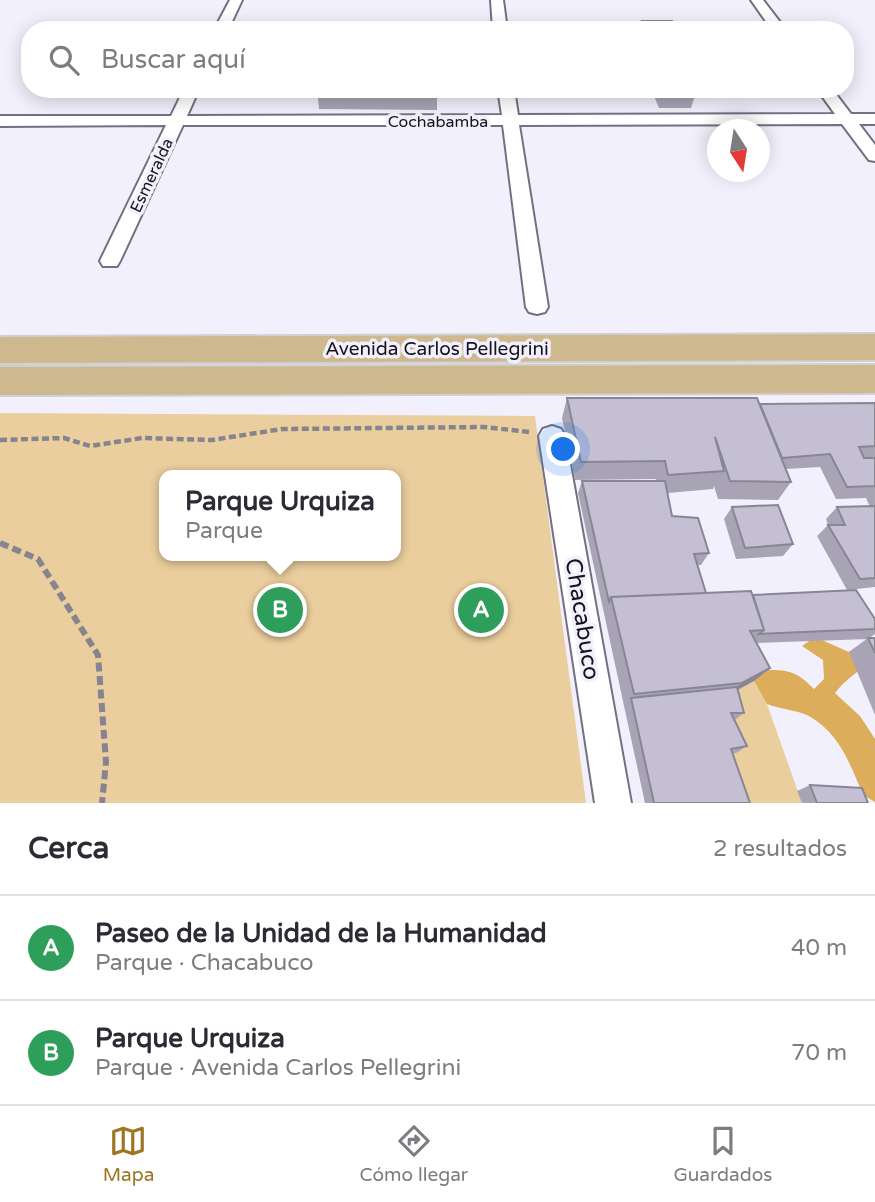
<!DOCTYPE html>
<html lang="es">
<head>
<meta charset="utf-8">
<style>
  :root { --surface:#fff; --page:#f7f7f7; --text:#2b2b33; --muted:#7c7c81; --line:#e1e1e2; --accent:#9e7523 }
  body { margin:0; font-family:"Varela Round",sans-serif; background:var(--page); color:var(--text) }
  .compass { position:absolute; left:707px; top:119px; width:63px; height:63px; border-radius:50%; background:var(--surface); box-shadow:0 4px 18px #0003; rotate:168deg }
  .you { position:absolute; left:564px; top:450px; width:24px; height:24px; margin:-18px; border:5px solid #fff; border-radius:50%; background:#1a73e8; box-shadow:0 0 0 10px #1a73e833 }
  .badge { display:grid; place-items:center; width:46px; height:46px; border-radius:50%; background:var(--accent); color:#fff; font-size:23px; font-weight:700 }
  .pin { position:absolute; translate:-50% -50%; border:4px solid #fff; box-shadow:0 2px 7px #0006 }
  .popup { position:absolute; left:159px; top:470px; width:242px; height:91px; box-sizing:border-box; display:grid; place-content:center; border-radius:14px; background:var(--surface); filter:drop-shadow(0 2px 5px #0005); font-size:23px; white-space:nowrap; color:var(--muted) }
  .popup b { font-size:26px; color:var(--text) }
  .popup::after { content:''; position:absolute; left:50%; top:100%; margin-left:-14px; border:14px solid transparent; border-top-color:var(--surface) }
  .list { margin:0; padding:0; list-style:none }
  h2 { display:flex; justify-content:space-between; align-items:center; height:91px; margin:0; padding:0 28px; font-size:30px }
  h2 small { font-size:23px; font-weight:400; color:var(--muted) }
  .list li { display:grid; grid-template-columns:46px 1fr auto; gap:21px; align-items:center; box-sizing:border-box; height:105px; padding:0 28px; border-top:2px solid var(--line) }
  .list b { display:block; font-size:26px; white-space:nowrap }
  .list p { margin:0; font-size:23px; white-space:nowrap; color:var(--muted) }
  .list em { font-size:23px; font-style:normal; color:var(--muted) }
  .icon { flex:none; width:38px; height:38px; fill:none; stroke:currentColor; stroke-width:2; stroke-linecap:round; stroke-linejoin:round }
  .map { position:relative; flex:none; width:875px; height:803px; overflow:hidden }
  .search { position:absolute; background:var(--surface); box-shadow:0 4px 18px #0003; left:21px; right:21px; top:21px; height:77px; display:flex; align-items:center; gap:18px; box-sizing:border-box; padding:0 24px; border-radius:28px; color:var(--muted); font-size:26px }
  .sheet { height:301px; background:var(--surface) }
  nav { display:flex; justify-content:space-around; align-items:center; box-sizing:border-box; height:98px; border-top:2px solid var(--line); background:var(--surface); font-size:19px; color:var(--muted) }
  nav a { display:grid; justify-items:center; gap:4px }
  nav .on { color:var(--accent) }
  .map>svg:first-child { display:block }
  .green { fill:#ebce9d; fill-rule:evenodd }
  .forest { fill:#dcae5c }
  .lines { fill:none; stroke-linecap:round; stroke-linejoin:round }
  .minor-casing { stroke:#747082; stroke-width:4 }
  .primary-casing { stroke:#d0d0d1; stroke-width:4 }
  .path-far1 { stroke:#86848e; stroke-width:4.5; stroke-dasharray:7 3.5; stroke-linecap:butt }
  .path { stroke:#86848e; stroke-width:6; stroke-dasharray:9 4.5; stroke-linecap:butt }
  .minor { fill:#fff; fill-rule:evenodd }
  .primary { fill:#ceb88d; fill-rule:evenodd }
  .wall { fill:#a9a4b5 }
  .shaded-wall { fill:#898694 }
  .building { fill:#c4bfd3; stroke:#898694; stroke-width:2 }
  .labels { text-anchor:middle; stroke-width:7; stroke-linejoin:round; paint-order:stroke }
  .far-street-label { font-size:16px; fill:#15131a; stroke:#f3f0fd }
  .street-label { font-size:19px; fill:#15131a; stroke:#f3f0fd }
  .near-street-label { font-size:23px; fill:#15131a; stroke:#f3f0fd }
</style>
</head>
<body>
<div class="map">
<svg width="875" height="803" viewBox="0 0 875 803">
  <rect width="100%" height="100%" fill="#f3f0fd"/>
  <!-- green -->
  <path class="green" d="M0 413 535 416 586 803H0ZM396 475V556H164V475Z
    M754 681 767 704 802 803H737L721 755 735 753 727 695Z"/>
  <!-- forest -->
  <path class="forest" d="M815 637 849 652 868 639 875 651C863 672 850 674 835 693L860 716 875 739V802L863 795C850 764 840 734 809 716 797 710 780 709 767 704L754 681 757 670C785 670 794 668 814 689L824 679 823 660 802 646Z"/>
  <g class="lines">
    <defs>
      <path id="minor" d="M230 0H242L228 30H214Z
        M491 0H503L507 30H493Z
        M751 0H763L786 30H772Z
        M184 89H199L187 116 502 115 498 89H514L518 115 835 114 817 89H832L851 114H875V124H859L875 145V161L869 160 842 124 519 125 548 307 545 312 537 314 529 312 526 307 503 125H183L120 261 117 266H103L100 261 166 125 0 126V116H171Z
        M552 426 561 429 565 436 631 803H595L539 436 543 429Z"/>
      <path id="primary" d="M875 334V360L0 363V337Z
        M875 365V393L0 395V367Z"/>
    </defs>
    <!-- minor casing -->
    <use href="#minor" class="minor-casing"/>
    <!-- primary casing -->
    <use href="#primary" class="primary-casing"/>
    <!-- path-far1 -->
    <path class="path-far1" d="M0 440 64 438 90 446 142 438 212 440 282 429 484 427 530 432"/>
    <!-- path -->
    <path class="path" d="M0 543 38 559 98 655 106 762 102 803"/>
    <!-- minor -->
    <use href="#minor" class="minor"/>
    <!-- primary -->
    <use href="#primary" class="primary"/>
  </g>
  <!-- wall -->
  <path class="wall" d="M642 21 676 30H641Z
    M317 89H437V110L319 109Z
    M651 89H697L691 108H659Z
    M567 398 760 404 875 403V587L847 590 817 536 828 525 826 519 837 507H870L866 498 836 499 820 467 786 469 791 482 778 500 718 499 714 486 713 489 668 493 672 516 709 553 701 565H698L706 593 753 595 875 619V634L868 639 756 643 770 668 754 681 738 690 744 713 735 720 747 746 736 753 733 754 750 803H645L578 493 582 481H657L656 479 575 480 562 418Z
    M732 507 793 544 783 556 736 559 724 519Z
    M868 638H875V715L849 652Z
    M810 785 868 803H802L797 791Z"/>
  <!-- shaded-wall -->
  <path class="shaded-wall" d="M770 668 754 681 727 695 742 683Z"/>
  <!-- building -->
  <path class="building" d="M642 21H672L676 30H646Z
    M317 89H437V91Z
    M567 398H757L791 482 730 481 715 437 724 471 668 475 665 461 581 462Z
    M875 403V446L859 447 864 458H875V486L847 487 830 454 782 458 760 404Z
    M582 481H665L672 516 698 518 709 553 694 554 706 593 611 597 609 602Z
    M778 505 793 544 745 548 732 507Z
    M875 506V578L860 579 828 525H845L837 507Z
    M856 590 875 619V629L759 634 764 630 753 595Z
    M751 591 764 630 750 631 770 668 742 683 634 694 611 597Z
    M868 638H875V653Z
    M737 687 744 713H731L747 746 731 749 750 803H654L631 698Z
    M810 785 862 788 868 803H817Z"/>
  <g class="labels">
    <!-- far-street labels -->
    <g class="far-street-label">
      <text x="438" y="127">Cochabamba</text>
      <text transform="translate(151 175) rotate(-65)" y="6">Esmeralda</text>
    </g>
    <!-- street labels -->
    <g class="street-label">
      <text x="437" y="355">Avenida Carlos Pellegrini</text>
    </g>
    <!-- near-street labels -->
    <g class="near-street-label">
      <text transform="translate(583 619) rotate(81)" y="8">Chacabuco</text>
    </g>
  </g>
</svg>
<svg class="compass" viewBox="-18 -18 36 36"><path d="M0-13l5 13h-10z" fill="#e53935"/><path d="M0 13l5-13h-10z" fill="#7c7c81"/></svg>
<div class="you"></div>
<div class="pin badge" style="left:481px;top:610px;background:#2e9e5b">A</div>
<div class="pin badge" style="left:280px;top:610px;background:#2e9e5b">B</div>
<div class="popup"><b>Parque Urquiza</b>Parque</div>
<div class="search"><svg class="icon" aria-label="search" viewBox="0 0 24 24"><circle cx="10" cy="10" r="6"/><path d="M15 15l6 6"/></svg>Buscar aquí</div>
</div>
<section class="sheet">
<h2>Cerca<small>2 resultados</small></h2>
<ul class="list">
<li><span class="badge" style="background:#2e9e5b">A</span><div><b>Paseo de la Unidad de la Humanidad</b><p>Parque · Chacabuco</p></div><em>40 m</em></li>
<li><span class="badge" style="background:#2e9e5b">B</span><div><b>Parque Urquiza</b><p>Parque · Avenida Carlos Pellegrini</p></div><em>70 m</em></li>
</ul>
</section>
<nav>
<a class="on"><svg class="icon" aria-label="map" viewBox="0 0 24 24"><path d="M3 6l6-2 6 2 6-2v14l-6 2-6-2-6 2zM9 4v14M15 6v14"/></svg>Mapa</a>
<a><svg class="icon" aria-label="directions" viewBox="0 0 24 24"><path d="M12 3l9 9-9 9-9-9zM9 14v-3h6M13 9l2 2-2 2"/></svg>Cómo llegar</a>
<a><svg class="icon" aria-label="saved" viewBox="0 0 24 24"><path d="M7 4h10v16l-5-4-5 4z"/></svg>Guardados</a>
</nav>
</body>
</html>
